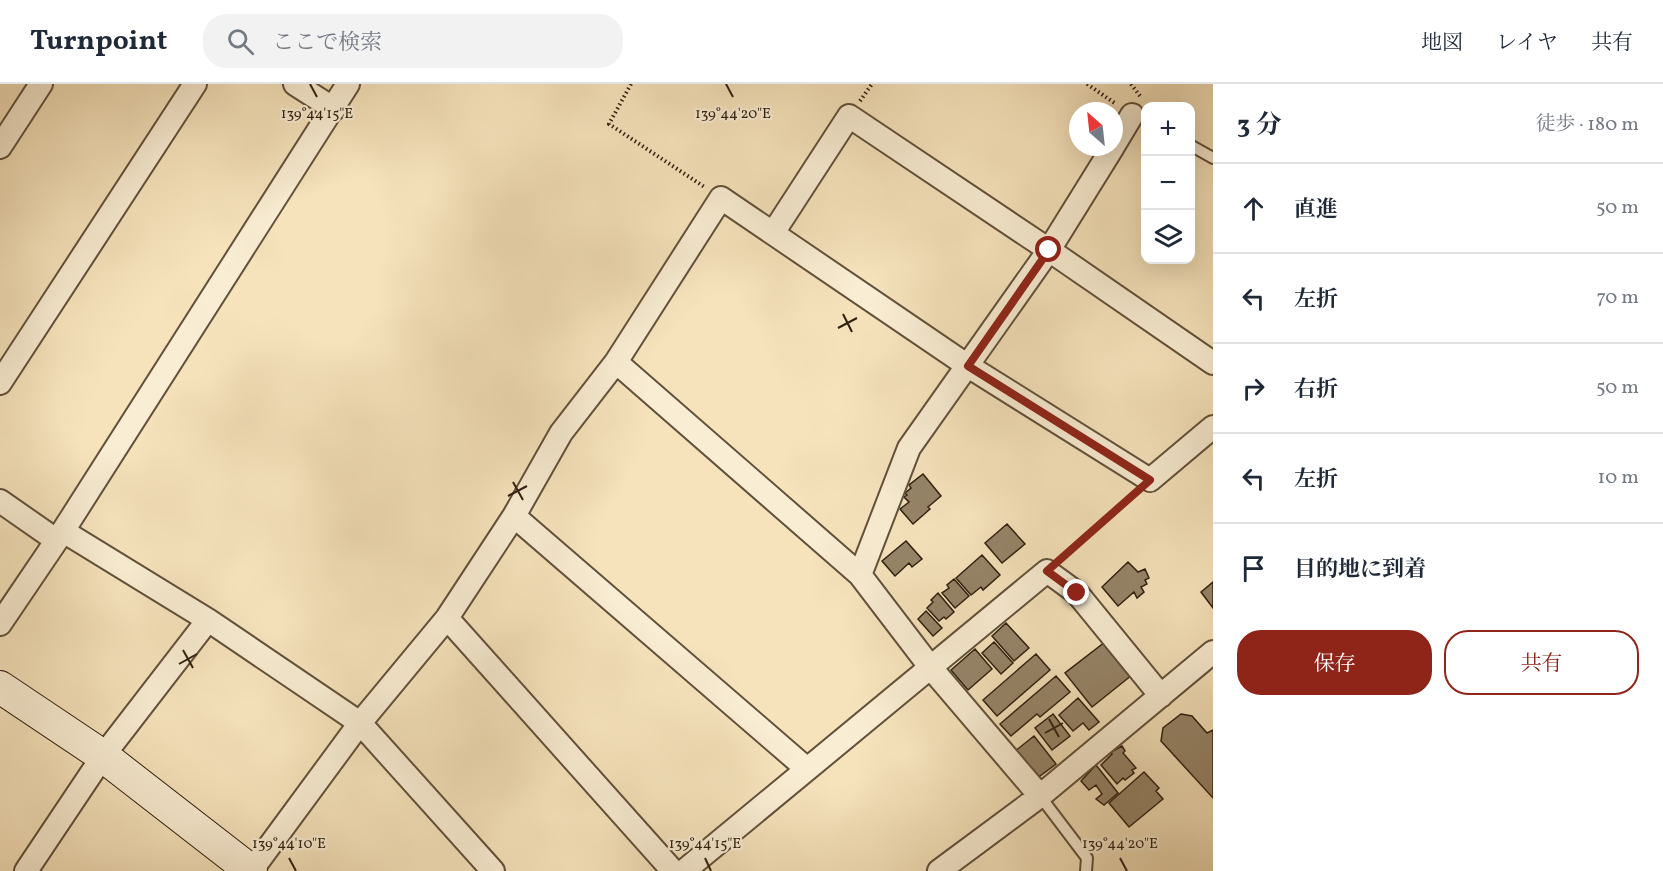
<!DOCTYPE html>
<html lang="ja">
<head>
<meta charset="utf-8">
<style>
  :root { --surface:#fff; --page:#f2f2f3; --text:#1f2937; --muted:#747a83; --line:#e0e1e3; --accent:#8f2418 }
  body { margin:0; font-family:Vollkorn,"Noto Serif JP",serif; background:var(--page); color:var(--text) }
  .controls { position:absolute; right:18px; top:18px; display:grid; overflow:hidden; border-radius:12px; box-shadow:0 6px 24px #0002 }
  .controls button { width:54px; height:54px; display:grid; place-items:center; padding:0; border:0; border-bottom:2px solid var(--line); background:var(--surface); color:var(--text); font:30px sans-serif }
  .compass { position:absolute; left:1069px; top:18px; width:54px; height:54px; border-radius:50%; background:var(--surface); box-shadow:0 6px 24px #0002; rotate:333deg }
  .stop { position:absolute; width:18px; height:18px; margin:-14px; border:4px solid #8f2418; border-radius:50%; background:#fff }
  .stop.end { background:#8f2418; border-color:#fff; box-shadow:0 2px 6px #0008 }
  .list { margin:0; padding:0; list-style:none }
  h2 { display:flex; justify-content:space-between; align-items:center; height:78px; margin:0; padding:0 24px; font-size:26px }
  h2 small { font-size:20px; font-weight:400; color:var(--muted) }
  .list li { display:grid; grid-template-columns:39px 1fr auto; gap:18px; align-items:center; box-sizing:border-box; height:90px; padding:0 24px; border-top:2px solid var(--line) }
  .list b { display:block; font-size:22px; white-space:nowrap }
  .list em { font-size:20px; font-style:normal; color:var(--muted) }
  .actions { display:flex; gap:12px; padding:18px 24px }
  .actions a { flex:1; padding:14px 0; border:2px solid var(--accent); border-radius:24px; text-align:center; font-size:21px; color:var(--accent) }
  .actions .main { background:var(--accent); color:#fff }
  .icon { flex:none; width:33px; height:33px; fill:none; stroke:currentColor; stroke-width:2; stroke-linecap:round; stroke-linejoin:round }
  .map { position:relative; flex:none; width:1213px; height:787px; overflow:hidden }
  header { display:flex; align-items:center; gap:36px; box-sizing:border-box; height:84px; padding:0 30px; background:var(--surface); border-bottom:2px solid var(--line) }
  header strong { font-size:28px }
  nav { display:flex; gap:33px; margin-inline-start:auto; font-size:21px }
  .search { width:420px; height:54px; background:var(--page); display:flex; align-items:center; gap:15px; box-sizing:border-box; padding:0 21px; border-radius:24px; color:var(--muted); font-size:22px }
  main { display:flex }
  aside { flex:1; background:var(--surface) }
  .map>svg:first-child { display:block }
  .building { fill:#968569; stroke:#2f1f0f; stroke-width:1.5 }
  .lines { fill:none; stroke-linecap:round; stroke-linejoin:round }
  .lane-casing { stroke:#61503a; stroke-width:14 }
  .street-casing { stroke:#61503a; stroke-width:26 }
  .secondary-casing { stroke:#2f1f0f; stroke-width:34 }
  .path { stroke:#2f1f0f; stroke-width:4; stroke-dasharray:1.5 3; stroke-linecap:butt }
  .lane { stroke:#f9edd3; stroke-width:10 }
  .street { stroke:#f9edd3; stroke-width:22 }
  .secondary { stroke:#f9edd3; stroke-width:32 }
  .route { stroke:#8f2418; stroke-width:8 }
  .ticks { fill:none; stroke:#2f1f0f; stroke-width:2 }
  .ticks-label { font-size:15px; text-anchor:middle; fill:#2f1f0f; stroke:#f9edd3; stroke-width:4.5; stroke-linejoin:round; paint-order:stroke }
</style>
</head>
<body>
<header>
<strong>Turnpoint</strong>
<div class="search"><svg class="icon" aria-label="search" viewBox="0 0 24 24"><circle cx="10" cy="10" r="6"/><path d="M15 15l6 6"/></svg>ここで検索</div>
<nav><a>地図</a><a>レイヤ</a><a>共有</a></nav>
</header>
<main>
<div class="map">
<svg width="1213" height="787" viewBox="0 0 1213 787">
  <rect width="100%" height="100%" fill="#f6e3bc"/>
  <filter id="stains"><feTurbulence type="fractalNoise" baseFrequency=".00333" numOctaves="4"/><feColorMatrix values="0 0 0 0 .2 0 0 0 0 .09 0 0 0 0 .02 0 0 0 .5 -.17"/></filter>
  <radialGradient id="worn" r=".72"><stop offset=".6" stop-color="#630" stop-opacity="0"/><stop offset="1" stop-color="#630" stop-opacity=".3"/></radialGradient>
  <!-- building -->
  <path class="building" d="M923 390 941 412 928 423 930 425 913 440 900 425 909 418 904 413 907 411 905 409 911 404 909 401Z
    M1007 440 1025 460 1002 479 985 459Z
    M906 457 922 475 912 483 909 479 895 492 882 477Z
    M982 471 1000 491 983 506 981 503 971 511 956 494Z
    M1128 478 1138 488 1145 485 1149 494 1145 496 1147 500 1141 503 1144 508 1137 514 1134 508 1118 522 1102 503Z
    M954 495 969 512 955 524 942 509 949 504 947 501Z
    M1213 498V524L1201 508Z
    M938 509 954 528 946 535 944 533 939 537 927 524 933 518 931 516Z
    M926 527 942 544 933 552 918 535Z
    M1006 539 1029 564 1014 577 992 552Z
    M994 558 1013 579 1001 590 982 569Z
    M1105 558 1132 591 1092 623 1065 589Z
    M975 565 992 585 968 606 951 586Z
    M1036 570 1050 586 997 632 983 616Z
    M1056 592 1070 608 1040 633 1037 630 1011 652 1000 640Z
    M1078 614 1099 638 1089 646 1083 639 1073 647 1059 631Z
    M1053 630 1070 652 1052 666 1035 644Z
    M1181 630 1192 632 1207 649 1213 646V714L1161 657 1163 644Z
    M1034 652 1056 680 1036 695 1014 668Z
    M1122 662 1125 667 1123 669 1136 684 1132 686 1134 689 1125 696 1123 694 1117 700 1101 681 1112 670 1111 668Z
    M1096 681 1118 709 1104 721 1096 715 1102 710 1096 701 1089 706 1081 697Z
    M1144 688 1159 704 1156 707 1163 715 1129 743 1109 719Z"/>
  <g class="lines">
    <defs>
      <path id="lane" d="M1190 61 1213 74
        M1040 712 1087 774 1086 787"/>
      <path id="street" d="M295 0 334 25
        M1114 61 1132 31
        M0 63 41 0
        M773 149 849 32 1049 166 1213 279
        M616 278 860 491 931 584 1040 712
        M0 299 195 0
        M0 417 56 456
        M514 432 807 685
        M63 447 208 536 360 639 493 787
        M860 491 909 364 1049 166 1113 63
        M447 534 673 787
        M0 540 63 447 348 0
        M26 787 103 672 208 536
        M251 787 360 639 447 534 514 432 561 349 616 278 721 114 968 282 1150 396 1213 343
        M684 787 1047 487 1077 509 1161 612
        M939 787 1040 712 1213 568"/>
      <path id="secondary" d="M0 603 103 672 251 787"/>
    </defs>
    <!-- lane casing -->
    <use href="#lane" class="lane-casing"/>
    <!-- street casing -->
    <use href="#street" class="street-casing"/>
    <!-- secondary casing -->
    <use href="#secondary" class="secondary-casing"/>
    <!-- path -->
    <path class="path" d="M631 0 609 40 706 104
      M1087 0 1116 20
      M1131 0 1140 12
      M860 17 872 0
      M1061 475 1134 410"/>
    <!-- lane -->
    <use href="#lane" class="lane"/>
    <!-- street -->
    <use href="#street" class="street"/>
    <!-- secondary -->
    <use href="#secondary" class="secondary"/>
  </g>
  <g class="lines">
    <!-- route -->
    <path class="route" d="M1049 166 968 282 1150 396 1047 487 1077 509"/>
  </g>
  <!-- ticks -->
  <path class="ticks" d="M310 0 317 13M726 0 733 13M843 230 852 248M838 244 857 234M513 398 523 416M508 412 527 402M183 566 193 584M179 580 197 570M1049 635 1059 653M1045 649 1063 639M289 774 296 787M705 774 711 787M1120 774 1127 787"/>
  <g class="ticks-label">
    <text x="317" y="34">139°44'15"E</text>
    <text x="733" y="34">139°44'20"E</text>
    <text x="289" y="764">139°44'10"E</text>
    <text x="705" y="764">139°44'15"E</text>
    <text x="1120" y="764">139°44'20"E</text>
  </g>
  <rect width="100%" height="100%" filter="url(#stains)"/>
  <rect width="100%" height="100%" fill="url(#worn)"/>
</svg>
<div class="controls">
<button>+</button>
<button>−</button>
<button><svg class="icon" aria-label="layers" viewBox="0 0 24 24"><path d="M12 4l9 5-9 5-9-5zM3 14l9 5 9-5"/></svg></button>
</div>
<svg class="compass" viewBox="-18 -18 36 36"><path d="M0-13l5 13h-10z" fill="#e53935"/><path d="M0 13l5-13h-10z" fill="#747a83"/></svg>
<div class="stop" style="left:1049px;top:166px"></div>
<div class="stop end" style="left:1077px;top:509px"></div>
</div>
<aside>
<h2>3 分<small>徒歩 · 180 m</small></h2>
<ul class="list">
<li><svg class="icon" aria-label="ahead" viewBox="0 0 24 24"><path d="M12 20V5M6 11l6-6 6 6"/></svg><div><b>直進</b></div><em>50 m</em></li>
<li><svg class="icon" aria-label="left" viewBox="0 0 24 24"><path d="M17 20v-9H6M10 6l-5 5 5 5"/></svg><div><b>左折</b></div><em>70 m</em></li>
<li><svg class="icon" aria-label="right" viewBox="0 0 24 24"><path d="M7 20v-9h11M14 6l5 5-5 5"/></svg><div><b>右折</b></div><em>50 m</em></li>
<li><svg class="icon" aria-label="left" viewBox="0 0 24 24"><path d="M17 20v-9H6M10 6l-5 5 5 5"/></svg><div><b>左折</b></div><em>10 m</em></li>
<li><svg class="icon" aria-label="arrive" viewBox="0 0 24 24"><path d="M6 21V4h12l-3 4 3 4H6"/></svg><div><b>目的地に到着</b></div></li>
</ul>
<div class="actions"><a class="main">保存</a><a>共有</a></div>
</aside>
</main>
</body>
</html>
